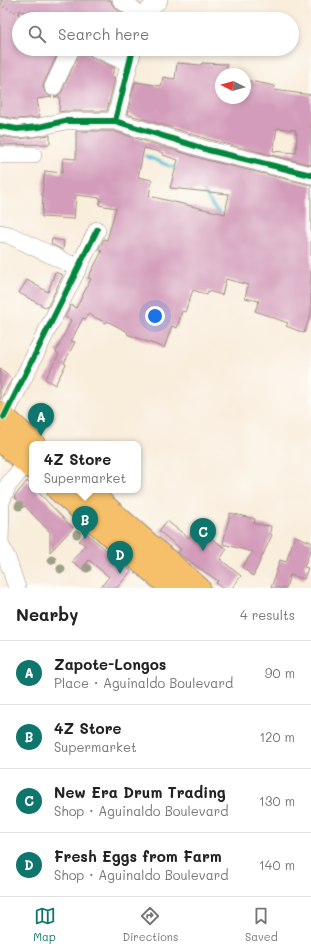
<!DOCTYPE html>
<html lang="en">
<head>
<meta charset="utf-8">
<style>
  :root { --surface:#fff; --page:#f6f6f6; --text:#222; --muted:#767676; --line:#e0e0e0; --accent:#0f766e }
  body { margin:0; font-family:Mali,sans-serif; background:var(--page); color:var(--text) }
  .compass { position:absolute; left:215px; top:68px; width:36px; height:36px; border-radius:50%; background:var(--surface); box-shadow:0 2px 6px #0003; rotate:276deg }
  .you { position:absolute; left:155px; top:316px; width:14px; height:14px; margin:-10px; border:3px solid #fff; border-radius:50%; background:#1a73e8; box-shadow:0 0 0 6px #1a73e833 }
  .badge { display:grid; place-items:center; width:26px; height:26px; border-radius:50%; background:var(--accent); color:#fff; font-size:13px; font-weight:700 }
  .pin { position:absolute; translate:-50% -33px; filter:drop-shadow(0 1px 2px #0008) }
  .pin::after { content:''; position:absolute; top:21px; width:14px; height:12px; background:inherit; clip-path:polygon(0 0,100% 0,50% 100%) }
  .popup { position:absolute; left:29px; top:441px; width:112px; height:52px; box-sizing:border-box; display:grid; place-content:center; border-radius:8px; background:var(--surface); filter:drop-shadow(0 1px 3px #0005); font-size:13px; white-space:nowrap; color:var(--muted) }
  .popup b { font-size:15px; color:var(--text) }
  .popup::after { content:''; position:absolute; left:50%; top:100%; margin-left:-8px; border:8px solid transparent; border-top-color:var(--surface) }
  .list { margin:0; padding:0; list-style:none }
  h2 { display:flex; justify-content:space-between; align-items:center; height:52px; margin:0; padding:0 16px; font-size:17px }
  h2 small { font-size:13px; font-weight:400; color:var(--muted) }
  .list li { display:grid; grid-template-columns:26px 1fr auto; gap:12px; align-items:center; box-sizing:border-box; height:64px; padding:0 16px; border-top:1px solid var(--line) }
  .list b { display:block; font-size:15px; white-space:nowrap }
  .list p { margin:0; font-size:13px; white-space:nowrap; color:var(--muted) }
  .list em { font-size:13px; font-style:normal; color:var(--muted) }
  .icon { flex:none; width:22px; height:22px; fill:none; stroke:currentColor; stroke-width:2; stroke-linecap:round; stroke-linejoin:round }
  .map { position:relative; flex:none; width:311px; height:588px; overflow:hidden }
  .search { position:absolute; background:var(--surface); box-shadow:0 2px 6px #0003; left:12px; right:12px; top:12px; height:44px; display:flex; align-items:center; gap:10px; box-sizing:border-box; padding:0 14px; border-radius:22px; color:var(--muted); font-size:15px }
  .sheet { height:308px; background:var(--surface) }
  nav { display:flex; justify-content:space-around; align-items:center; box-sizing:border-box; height:56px; border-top:1px solid var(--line); background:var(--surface); font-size:11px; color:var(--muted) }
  nav a { display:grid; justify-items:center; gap:2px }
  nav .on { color:var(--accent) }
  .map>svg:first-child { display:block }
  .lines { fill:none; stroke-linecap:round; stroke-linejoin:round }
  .stream { stroke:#55bfd1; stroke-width:3.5 }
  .building { fill:#d39cba; fill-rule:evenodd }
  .minor-casing { stroke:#9a8c7d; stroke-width:18 }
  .highway-casing { stroke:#9a8c7d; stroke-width:24 }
  .path { stroke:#9a8c7d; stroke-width:2; stroke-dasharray:1 3; stroke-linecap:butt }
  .minor { stroke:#fff; stroke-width:17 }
  .highway { stroke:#f6c06b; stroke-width:22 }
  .cycleway-casing { stroke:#fdfcf7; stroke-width:8 }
  .cycleway { stroke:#00873e; stroke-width:6 }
  .tree { fill:#9e9f88 }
</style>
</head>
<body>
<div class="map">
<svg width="311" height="588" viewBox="0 0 311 588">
  <rect width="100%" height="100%" fill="#fdfcf7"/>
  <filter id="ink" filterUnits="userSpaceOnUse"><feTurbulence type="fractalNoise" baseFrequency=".025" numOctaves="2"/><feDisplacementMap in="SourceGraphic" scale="8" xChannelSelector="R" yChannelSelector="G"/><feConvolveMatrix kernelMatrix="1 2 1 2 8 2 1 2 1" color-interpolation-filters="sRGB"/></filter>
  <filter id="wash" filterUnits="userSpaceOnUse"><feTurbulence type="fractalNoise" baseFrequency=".012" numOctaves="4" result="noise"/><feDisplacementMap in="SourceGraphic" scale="16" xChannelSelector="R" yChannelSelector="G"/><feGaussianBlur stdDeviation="0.9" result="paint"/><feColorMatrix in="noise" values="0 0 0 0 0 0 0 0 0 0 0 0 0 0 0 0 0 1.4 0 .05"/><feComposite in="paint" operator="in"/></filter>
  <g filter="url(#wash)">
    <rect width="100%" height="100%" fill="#f9eddc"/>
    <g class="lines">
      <!-- stream -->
      <path class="stream" d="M146 156 179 170
        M202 189 214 208 222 216"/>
    </g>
    <g id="blocks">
      <!-- building -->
      <path class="building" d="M0 0H111L112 4 115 8 129 19H42L28 12 27 14 19 10V49H60L44 83 43 87 45 93 52 97 37 99 40 117 17 119 0 116V6L2 2Z
        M81 49H87L89 55 93 58 115 68 111 77 115 78 107 111H65L59 112 60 97H54L59 95 62 91Z
        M177 63 201 65 202 63 227 64V74H221V98H245V80L275 86 274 90 311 95V165L211 140 127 114 135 82 161 86 163 77 175 79ZM277 128 296 130 295 133H297L296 153 273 151Z
        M76 131H113L206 160 311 185V314L304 333 286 326 288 323 255 311 259 301 245 298 248 285 226 279 222 295 208 291 207 295 193 290 185 312 182 311 177 328 172 326 164 348 127 334 128 332 107 321 106 323 88 314 86 319 83 318 71 341 75 342 64 363 66 364 55 385 45 379 59 354 56 352 71 320 65 317 71 305 76 308 91 279 88 278 102 251 98 250 104 239 107 240 116 208 99 205 101 198 76 195 74 219 42 217 43 195H42L45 171 62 173 63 158 76 159ZM144 148 164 153 163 155 178 160 170 188 229 194 225 214 149 196 152 180 138 177Z
        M50 135V144L0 145V136L18 139Z
        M52 239 64 241 63 250 51 244Z
        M55 272 63 275 47 308 19 293 27 280 48 292Z
        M0 369 12 379 0 400Z
        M27 481 32 486V490H36L73 528 50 552V532L25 506 24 507 14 497Z
        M230 513 255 519 254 524 271 526 270 533 272 535 253 576 242 567 253 552 223 544Z
        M167 521 189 538 196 528 227 549 220 559 241 576 232 588H222L216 583 218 581 178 553 181 549 159 531Z
        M86 533 131 571 117 588H100L109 577 89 560 82 569 72 561 85 545 79 541Z
        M295 536 311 542V549L304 567 308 568 304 579 290 575 286 588H271L280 560 286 562Z"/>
    </g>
  </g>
  <g filter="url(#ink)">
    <use href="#blocks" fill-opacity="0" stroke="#9a8c7d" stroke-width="1"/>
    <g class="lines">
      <defs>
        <path id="minor" d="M121 0 142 16
          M142 19V16L159 0
          M97 49 129 63
          M133 49 115 121 208 150 311 175
          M53 87 71 49
          M0 126 17 129 39 127 65 121H115
          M0 155H33
          M0 233 9 235 78 268
          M4 417 97 230
          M17 588 7 558 0 544 1 502 8 485 26 463"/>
        <path id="highway" d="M0 413 34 444
          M0 440 32 468
          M58 490 171 588
          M87 490 199 588"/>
      </defs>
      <!-- minor casing -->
      <use href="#minor" class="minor-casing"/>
      <!-- highway casing -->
      <use href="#highway" class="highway-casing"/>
      <!-- path -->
      <path class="path" d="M0 5 32 19"/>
      <!-- minor -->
      <use href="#minor" class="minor"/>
      <!-- highway -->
      <use href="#highway" class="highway"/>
      <defs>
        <path id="cycleway" d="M133 49 115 121 208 150 311 175
          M0 126 17 129 39 127 65 121H115
          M4 417 97 230"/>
      </defs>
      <!-- cycleway casing -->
      <use href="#cycleway" class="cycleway-casing"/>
      <!-- cycleway -->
      <use href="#cycleway" class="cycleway"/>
    </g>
    <!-- trees -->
    <g class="tree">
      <circle cx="19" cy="506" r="4.5"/>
      <circle cx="77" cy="534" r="4.5"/>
      <circle cx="52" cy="560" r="4.5"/>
      <circle cx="87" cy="568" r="4.5"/>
      <circle cx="61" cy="569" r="4.5"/>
    </g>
  </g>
</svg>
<svg class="compass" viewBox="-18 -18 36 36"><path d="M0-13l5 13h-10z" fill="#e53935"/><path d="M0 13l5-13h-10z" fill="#767676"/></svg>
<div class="you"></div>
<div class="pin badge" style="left:41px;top:436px">A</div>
<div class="pin badge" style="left:85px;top:539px">B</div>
<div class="popup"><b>4Z Store</b>Supermarket</div>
<div class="pin badge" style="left:203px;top:551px">C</div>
<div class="pin badge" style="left:120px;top:574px">D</div>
<div class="search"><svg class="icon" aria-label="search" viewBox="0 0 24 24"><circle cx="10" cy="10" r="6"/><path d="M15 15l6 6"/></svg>Search here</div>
</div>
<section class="sheet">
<h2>Nearby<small>4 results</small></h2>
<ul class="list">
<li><span class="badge">A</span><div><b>Zapote-Longos</b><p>Place · Aguinaldo Boulevard</p></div><em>90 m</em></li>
<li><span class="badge">B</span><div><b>4Z Store</b><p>Supermarket</p></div><em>120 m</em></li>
<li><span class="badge">C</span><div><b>New Era Drum Trading</b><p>Shop · Aguinaldo Boulevard</p></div><em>130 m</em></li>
<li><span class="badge">D</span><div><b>Fresh Eggs from Farm</b><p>Shop · Aguinaldo Boulevard</p></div><em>140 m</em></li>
</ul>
</section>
<nav>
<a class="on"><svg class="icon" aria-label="map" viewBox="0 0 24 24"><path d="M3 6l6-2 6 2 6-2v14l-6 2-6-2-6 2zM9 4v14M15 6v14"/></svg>Map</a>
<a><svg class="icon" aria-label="directions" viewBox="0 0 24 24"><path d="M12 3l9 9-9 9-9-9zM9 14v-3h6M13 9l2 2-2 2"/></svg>Directions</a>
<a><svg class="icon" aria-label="saved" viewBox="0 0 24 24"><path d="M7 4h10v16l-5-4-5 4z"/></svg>Saved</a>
</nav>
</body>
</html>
